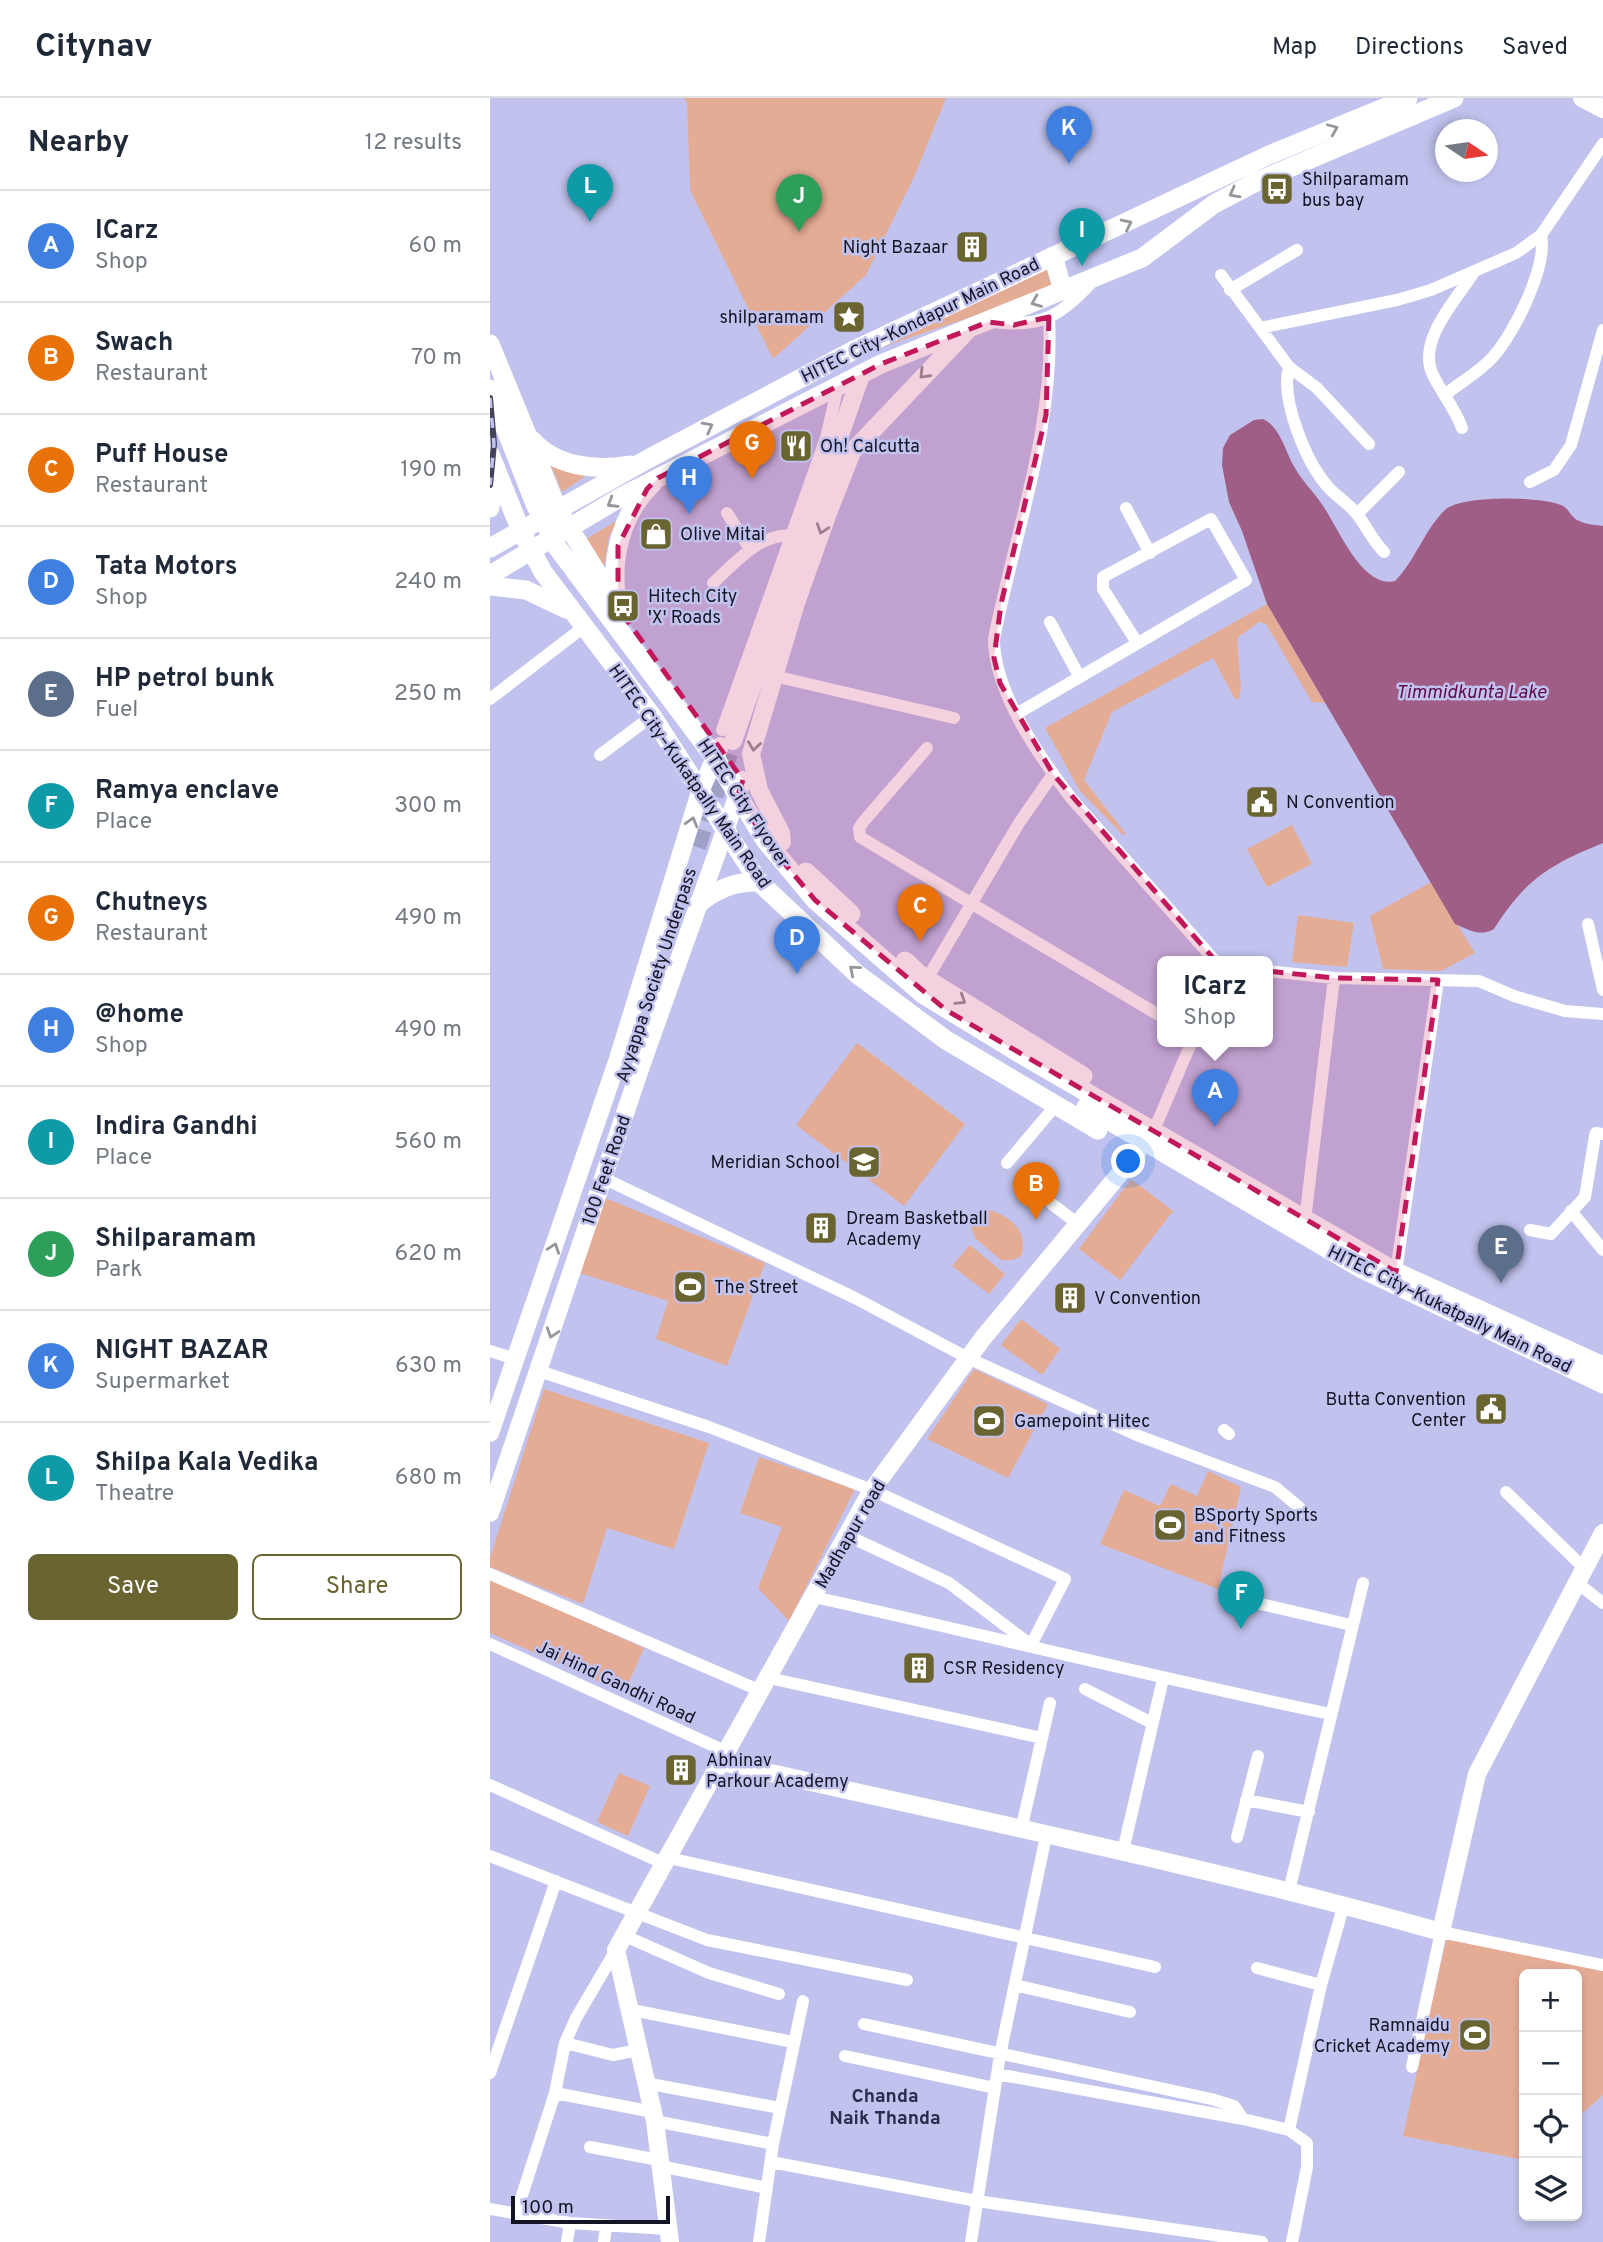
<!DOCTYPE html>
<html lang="en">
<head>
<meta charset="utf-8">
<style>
  :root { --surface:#fff; --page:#f2f2f3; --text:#1f2937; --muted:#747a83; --line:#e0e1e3; --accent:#696430 }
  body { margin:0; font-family:Overpass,sans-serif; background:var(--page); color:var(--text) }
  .controls { position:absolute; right:21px; bottom:21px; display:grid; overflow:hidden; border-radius:10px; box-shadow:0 4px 10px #0003 }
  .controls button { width:63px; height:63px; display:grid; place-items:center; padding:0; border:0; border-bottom:2px solid var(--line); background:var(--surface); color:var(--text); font:35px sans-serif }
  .compass { position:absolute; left:945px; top:21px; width:63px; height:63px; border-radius:50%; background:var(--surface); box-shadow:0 4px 10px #0003; rotate:103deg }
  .scale { position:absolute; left:21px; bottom:18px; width:159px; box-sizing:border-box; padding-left:7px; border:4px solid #141524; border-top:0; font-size:19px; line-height:24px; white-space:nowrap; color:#141524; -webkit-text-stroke:5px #c1c3ee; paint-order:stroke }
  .you { position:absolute; left:639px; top:1064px; width:24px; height:24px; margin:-18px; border:5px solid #fff; border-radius:50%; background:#1a73e8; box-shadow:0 0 0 10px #1a73e833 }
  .badge { display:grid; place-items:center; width:46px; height:46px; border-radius:50%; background:var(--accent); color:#fff; font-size:23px; font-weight:700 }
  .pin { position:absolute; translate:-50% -58px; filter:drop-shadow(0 2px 4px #0008) }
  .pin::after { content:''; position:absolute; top:37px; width:24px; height:21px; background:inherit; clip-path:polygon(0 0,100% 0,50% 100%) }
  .popup { position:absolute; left:667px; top:858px; width:116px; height:91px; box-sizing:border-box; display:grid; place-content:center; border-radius:10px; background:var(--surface); filter:drop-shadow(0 2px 5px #0005); font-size:23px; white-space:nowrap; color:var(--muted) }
  .popup b { font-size:26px; color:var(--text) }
  .popup::after { content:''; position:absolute; left:50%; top:100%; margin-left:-14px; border:14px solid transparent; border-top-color:var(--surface) }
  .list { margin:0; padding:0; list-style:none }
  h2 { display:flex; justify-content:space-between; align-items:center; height:91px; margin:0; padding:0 28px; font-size:30px }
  h2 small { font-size:23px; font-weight:400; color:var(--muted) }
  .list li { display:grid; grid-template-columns:46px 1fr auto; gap:21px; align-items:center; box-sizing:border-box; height:112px; padding:0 28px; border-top:2px solid var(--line) }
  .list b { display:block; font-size:26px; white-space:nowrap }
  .list p { margin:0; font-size:23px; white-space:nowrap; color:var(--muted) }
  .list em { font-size:23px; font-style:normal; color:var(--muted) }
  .actions { display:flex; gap:14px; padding:21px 28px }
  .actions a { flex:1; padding:16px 0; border:2px solid var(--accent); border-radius:10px; text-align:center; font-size:24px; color:var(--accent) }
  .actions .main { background:var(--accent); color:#fff }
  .icon { flex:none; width:38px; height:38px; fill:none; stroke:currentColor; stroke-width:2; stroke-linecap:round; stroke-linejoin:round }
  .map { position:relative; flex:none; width:1113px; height:2144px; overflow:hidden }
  header { display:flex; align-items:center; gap:42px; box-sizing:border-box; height:98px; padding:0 35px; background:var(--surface); border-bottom:2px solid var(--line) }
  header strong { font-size:33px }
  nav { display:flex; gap:38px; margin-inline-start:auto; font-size:24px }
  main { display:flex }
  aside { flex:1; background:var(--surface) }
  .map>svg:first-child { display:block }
  .green { fill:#e5ac95 }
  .water { fill:#a05e87 }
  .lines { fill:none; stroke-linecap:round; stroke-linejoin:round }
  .secondary-tunnel { stroke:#9ea0c6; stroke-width:18; stroke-dasharray:18 9; stroke-linecap:butt }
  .street { stroke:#fff; stroke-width:12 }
  .secondary { stroke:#fff; stroke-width:18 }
  .primary { stroke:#fff; stroke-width:19 }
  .rail-casing { stroke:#424359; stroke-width:6 }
  .rail { stroke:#c1c3ee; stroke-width:3.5; stroke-dasharray:10; stroke-linecap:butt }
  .oneway { stroke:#95969c }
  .marked { fill:#c2185b; fill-opacity:0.2; stroke:#c2185b; stroke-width:5; stroke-dasharray:14 9; stroke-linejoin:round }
  .labels { text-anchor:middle; stroke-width:5; stroke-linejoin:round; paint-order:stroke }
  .poi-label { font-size:18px; fill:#141524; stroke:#c1c3ee; text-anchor:start }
  .street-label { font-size:18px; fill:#141524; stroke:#c1c3ee }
  .water-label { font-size:19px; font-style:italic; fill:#5f0c48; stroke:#c1c3ee }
  .neighbourhood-label { font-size:19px; font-weight:bold; fill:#2c2c4e; stroke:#c1c3ee }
</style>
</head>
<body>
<header>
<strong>Citynav</strong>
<nav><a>Map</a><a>Directions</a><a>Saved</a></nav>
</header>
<main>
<aside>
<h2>Nearby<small>12 results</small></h2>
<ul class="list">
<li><span class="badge" style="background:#3f7fe0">A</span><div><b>ICarz</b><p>Shop</p></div><em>60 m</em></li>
<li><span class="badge" style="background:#e8710a">B</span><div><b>Swach</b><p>Restaurant</p></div><em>70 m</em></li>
<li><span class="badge" style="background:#e8710a">C</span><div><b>Puff House</b><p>Restaurant</p></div><em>190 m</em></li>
<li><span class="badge" style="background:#3f7fe0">D</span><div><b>Tata Motors</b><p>Shop</p></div><em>240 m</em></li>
<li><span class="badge" style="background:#5c6f8a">E</span><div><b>HP petrol bunk</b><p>Fuel</p></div><em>250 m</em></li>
<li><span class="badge" style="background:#0f9aa8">F</span><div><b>Ramya enclave</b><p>Place</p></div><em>300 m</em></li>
<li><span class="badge" style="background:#e8710a">G</span><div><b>Chutneys</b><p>Restaurant</p></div><em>490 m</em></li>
<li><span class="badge" style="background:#3f7fe0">H</span><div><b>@home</b><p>Shop</p></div><em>490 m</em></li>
<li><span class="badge" style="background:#0f9aa8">I</span><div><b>Indira Gandhi</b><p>Place</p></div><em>560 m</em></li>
<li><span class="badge" style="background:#2e9e5b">J</span><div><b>Shilparamam</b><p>Park</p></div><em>620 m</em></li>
<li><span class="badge" style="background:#3f7fe0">K</span><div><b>NIGHT BAZAR</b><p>Supermarket</p></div><em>630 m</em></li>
<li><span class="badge" style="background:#0f9aa8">L</span><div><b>Shilpa Kala Vedika</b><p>Theatre</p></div><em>680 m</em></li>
</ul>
<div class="actions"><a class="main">Save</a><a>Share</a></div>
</aside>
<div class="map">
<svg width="1113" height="2144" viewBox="0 0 1113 2144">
  <rect width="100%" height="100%" fill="#c1c3ee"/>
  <!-- green -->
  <path class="green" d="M193 0H456L425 77 376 177 283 261 200 92 197 4Z
    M560 170 559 181 566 190 392 249Z
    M60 365 100 375 72 394Z
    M128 422 119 439 114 469 96 441Z
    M777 506 835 605 822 604 776 526 769 524 747 540 751 590 749 601H745L723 560 622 614 594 682 636 736 633 737 590 693 555 630Z
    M802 727 822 766 777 789 757 751Z
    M941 784 985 855 951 873 893 871 880 818Z
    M808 817 864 825 857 869 802 864Z
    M367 945 475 1026 414 1108 306 1027Z
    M641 1081 683 1113 630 1182 589 1151Z
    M115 1100 275 1165 237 1268 166 1241 178 1203 90 1175Z
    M498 1112C521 1117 539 1135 531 1158L523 1162H511L485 1140 481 1128 486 1117Z
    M480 1147 515 1176 499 1196 462 1168Z
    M531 1221 570 1251 552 1277 511 1247Z
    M484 1271 558 1306 518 1380 437 1341Z
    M54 1291 219 1345 184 1451 117 1430 93 1506 0 1469V1460Z
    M269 1359 365 1391 299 1523 268 1490 292 1429 250 1415Z
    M718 1373 751 1389 728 1491 610 1446 634 1392 670 1408 681 1386 707 1398Z
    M0 1481 154 1550 134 1595 0 1535Z
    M129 1675 160 1688 138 1738 107 1724Z
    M956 1841 1113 1872V1997L1087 2020V1876H1034V2062L913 2038Z"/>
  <!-- water -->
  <path class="water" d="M773 321C791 329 795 354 805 370 812 383 823 393 831 405 848 428 871 491 905 483 926 462 934 432 955 412 970 397 1051 398 1071 407 1079 410 1080 418 1087 422 1094 426 1105 427 1113 428V745C1059 767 1036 781 1004 831 990 839 979 832 965 826L777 506 752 433 739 404 732 367 733 350 740 337 764 322Z"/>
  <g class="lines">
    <!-- secondary-tunnel -->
    <path class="secondary-tunnel" d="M207 749 243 643"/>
    <!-- street -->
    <path class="street" d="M731 177 799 269 827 290 879 346
      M740 192 807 152
      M559 219C565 330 525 433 504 541 504 594 549 658 581 700L725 863
      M502 224C550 230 570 219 602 184
      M770 230 907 202 941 192 1026 155 1051 137 1113 46
      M799 269C790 301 816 364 838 389 846 398 858 405 866 415 876 427 882 442 894 454
      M956 296C971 284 989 274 1002 260 1024 236 1058 168 1051 137
      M972 330C965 310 952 296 943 277 926 243 967 201 984 174
      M1040 384 1064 372 1081 347 1113 232
      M636 410 660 455
      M237 415 260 451
      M867 416 909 374
      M223 485C246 464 268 437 301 437
      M560 524 589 578
      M284 578 464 620
      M0 601 95 528
      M528 615 756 482 721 421 613 479V491L646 543
      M232 632 336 340 348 288
      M437 650 374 723 369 730 370 739 672 919
      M110 657 162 618
      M1098 826 1113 892
      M778 873 844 880 989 883 1024 898 1075 913 1113 916
      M437 881 529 725 563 676
      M667 1025 702 943
      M517 1065 566 1007
      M113 1080 365 1200 478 1260 649 1338 785 1389 816 1415
      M562 1106 588 1126
      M1081 1113 1113 1152
      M815 1122 844 880
      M1040 1132 1061 1136 1095 1099 1105 1038 1106 1035 1113 1036
      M906 1174 948 882
      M0 1253 25 1261
      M49 1273 219 1329 382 1392 575 1481 541 1547 459 1485 358 1438
      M734 1332 739 1336
      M1016 1394 1094 1470
      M0 1476 271 1593
      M1086 1484 1113 1505
      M324 1499C496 1537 667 1580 840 1616
      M741 1499 861 1527
      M0 1546 237 1654
      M279 1580 552 1640
      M595 1591 662 1625
      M0 1687 175 1766
      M756 1702 819 1714
      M531 1732 560 1605
      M747 1739 768 1658
      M633 1753 673 1581
      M0 1758 217 1842 417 1882
      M179 1760 665 1869
      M799 1793 873 1485
      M135 1838 219 1875 289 1896
      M767 1870 831 1887
      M525 1887 640 1914
      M137 1911 303 1944
      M374 1926 721 2001 744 2008 753 2021 799 2032 817 2045V2069L802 2144
      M75 1945 123 1957 148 1952
      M355 1958 505 1990
      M922 1969 951 1834 1113 1867
      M0 1975 66 1783
      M507 1976 753 2021
      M155 1985 290 2010
      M65 1995 163 2014
      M165 2023 283 2046
      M799 2032 831 1887 854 1806
      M100 2049 169 2062
      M281 2064 487 2103 772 2144
      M170 2068 277 2090
      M0 2111 80 2125 177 2131
      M26 2116 65 1995 75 1945 86 1920 126 1852
      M77 2144 80 2125
      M114 2144 116 2129
      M269 2144 283 2046 313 1903
      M481 2144 510 1957 556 1738"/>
    <!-- secondary -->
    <path class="secondary" d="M1092 0 1113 11
      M243 643 371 277
      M292 744 291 735 269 692 261 656 306 505 338 415 362 354 477 233
      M0 1335 128 961 210 694 230 648
      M0 1415 151 968 253 682
      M232 1664C472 1719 714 1767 951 1834L987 1676 1113 1435
      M180 2144 165 2023 126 1852 382 1392 493 1240 647 1055"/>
    <!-- primary -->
    <path class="primary" d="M563 158 573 193
      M0 246 68 412 129 510
      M0 291 45 406 67 449 227 663 275 742 325 802 434 897 539 961 906 1174 1113 1268
      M42 342C66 369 106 373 140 367
      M0 356 31 433 53 474 162 618 269 784 367 876 456 942 608 1032
      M0 410 3 375
      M0 450 158 361 366 251 779 57 918 0
      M0 477 131 399 391 266 652 160 724 106 766 84 964 0
      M0 488 36 492 76 511
      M127 503C120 461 131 416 162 386
      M316 774 361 816
      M207 807C226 791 245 783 269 784
      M415 863 430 877 593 978
      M596 1009 872 1171 1113 1286"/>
    <defs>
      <path id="rail" d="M0 300 4 346 0 387"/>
    </defs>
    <!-- rail casing -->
    <use href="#rail" class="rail-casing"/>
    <!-- rail -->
    <use href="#rail" class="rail"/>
  </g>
  <!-- one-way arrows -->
  <defs><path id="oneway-chevron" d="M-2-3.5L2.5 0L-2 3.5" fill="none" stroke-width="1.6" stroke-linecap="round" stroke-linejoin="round" transform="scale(1.75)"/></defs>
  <g class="oneway">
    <use href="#oneway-chevron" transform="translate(843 31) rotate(-23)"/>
    <use href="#oneway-chevron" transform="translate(744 95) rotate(152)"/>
    <use href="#oneway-chevron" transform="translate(637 126) rotate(-26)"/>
    <use href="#oneway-chevron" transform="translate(546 204) rotate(158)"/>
    <use href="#oneway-chevron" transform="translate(434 276) rotate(134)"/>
    <use href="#oneway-chevron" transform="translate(218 329) rotate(-28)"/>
    <use href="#oneway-chevron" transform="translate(122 405) rotate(149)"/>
    <use href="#oneway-chevron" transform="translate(332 431) rotate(109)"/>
    <use href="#oneway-chevron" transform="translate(264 648) rotate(98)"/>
    <use href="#oneway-chevron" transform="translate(202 724) rotate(-74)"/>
    <use href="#oneway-chevron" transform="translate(364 872) rotate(-139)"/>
    <use href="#oneway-chevron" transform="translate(471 902) rotate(32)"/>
    <use href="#oneway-chevron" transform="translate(64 1150) rotate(-71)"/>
    <use href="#oneway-chevron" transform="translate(62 1235) rotate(108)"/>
  </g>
  <!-- marked area -->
  <path class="marked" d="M559 219 556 317 511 506 504 560 510 585 563 676 730 868 844 880 948 882 906 1174 456 912 325 802 275 742 248 697 253 682 128 510V448L157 391 168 380 391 266 498 224 524 227Z"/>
  <!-- icons -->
  <defs>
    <symbol id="bus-square" viewBox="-11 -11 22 22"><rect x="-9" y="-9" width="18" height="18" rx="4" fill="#696430" stroke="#c1c3ee"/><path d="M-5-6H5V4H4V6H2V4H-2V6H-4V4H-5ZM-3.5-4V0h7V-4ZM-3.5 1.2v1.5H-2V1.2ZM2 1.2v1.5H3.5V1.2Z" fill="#fff"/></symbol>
    <symbol id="building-square" viewBox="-11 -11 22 22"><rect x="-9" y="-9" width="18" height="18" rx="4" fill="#696430" stroke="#c1c3ee"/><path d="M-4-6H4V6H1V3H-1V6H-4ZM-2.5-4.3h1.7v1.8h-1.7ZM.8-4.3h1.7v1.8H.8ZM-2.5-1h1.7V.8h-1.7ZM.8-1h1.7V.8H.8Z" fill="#fff"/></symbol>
    <symbol id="sight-square" viewBox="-11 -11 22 22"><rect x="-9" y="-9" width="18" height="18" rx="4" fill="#696430" stroke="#c1c3ee"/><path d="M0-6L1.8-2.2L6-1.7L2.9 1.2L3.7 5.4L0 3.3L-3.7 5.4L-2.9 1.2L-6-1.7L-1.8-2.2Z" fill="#fff"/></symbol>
    <symbol id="restaurant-square" viewBox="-11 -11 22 22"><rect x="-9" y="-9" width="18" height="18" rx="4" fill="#696430" stroke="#c1c3ee"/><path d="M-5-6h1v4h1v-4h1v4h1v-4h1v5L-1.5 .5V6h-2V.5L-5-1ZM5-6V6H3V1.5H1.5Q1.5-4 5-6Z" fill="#fff"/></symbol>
    <symbol id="shop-square" viewBox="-11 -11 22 22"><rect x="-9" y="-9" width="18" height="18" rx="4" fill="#696430" stroke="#c1c3ee"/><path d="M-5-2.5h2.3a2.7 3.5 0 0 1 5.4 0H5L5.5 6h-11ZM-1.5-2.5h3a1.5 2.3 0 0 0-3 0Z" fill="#fff"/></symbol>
    <symbol id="civic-square" viewBox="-11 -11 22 22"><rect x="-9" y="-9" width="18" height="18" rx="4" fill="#696430" stroke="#c1c3ee"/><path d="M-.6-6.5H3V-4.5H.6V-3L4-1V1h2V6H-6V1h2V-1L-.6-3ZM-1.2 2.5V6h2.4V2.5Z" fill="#fff"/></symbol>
    <symbol id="school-square" viewBox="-11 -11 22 22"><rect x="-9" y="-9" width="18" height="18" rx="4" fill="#696430" stroke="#c1c3ee"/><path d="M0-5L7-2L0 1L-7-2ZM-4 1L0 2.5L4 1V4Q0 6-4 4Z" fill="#fff"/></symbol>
    <symbol id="stadium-square" viewBox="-11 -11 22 22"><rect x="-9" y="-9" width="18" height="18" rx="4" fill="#696430" stroke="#c1c3ee"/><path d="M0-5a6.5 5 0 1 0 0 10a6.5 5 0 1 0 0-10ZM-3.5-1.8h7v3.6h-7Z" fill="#fff"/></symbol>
  </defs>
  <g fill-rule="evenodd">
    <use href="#bus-square" x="768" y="72" width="38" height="38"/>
    <use href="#building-square" x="463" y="130" width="38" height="38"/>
    <use href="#sight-square" x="340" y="200" width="38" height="38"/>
    <use href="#restaurant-square" x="287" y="329" width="38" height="38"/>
    <use href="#shop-square" x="147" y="417" width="38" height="38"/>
    <use href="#bus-square" x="114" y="489" width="38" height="38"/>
    <use href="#civic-square" x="753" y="685" width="38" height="38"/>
    <use href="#school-square" x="355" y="1045" width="38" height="38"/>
    <use href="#building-square" x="312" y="1111" width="38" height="38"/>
    <use href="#stadium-square" x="181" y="1170" width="38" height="38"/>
    <use href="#building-square" x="561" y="1181" width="38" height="38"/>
    <use href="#civic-square" x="982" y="1292" width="38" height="38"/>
    <use href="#stadium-square" x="480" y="1304" width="38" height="38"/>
    <use href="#stadium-square" x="661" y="1408" width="38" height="38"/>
    <use href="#building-square" x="410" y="1551" width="38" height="38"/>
    <use href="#building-square" x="172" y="1653" width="38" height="38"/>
    <use href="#stadium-square" x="966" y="1918" width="38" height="38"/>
  </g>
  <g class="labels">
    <!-- poi labels -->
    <g class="poi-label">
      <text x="812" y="87">Shilparamam<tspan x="812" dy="21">bus bay</tspan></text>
      <text x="458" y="155" text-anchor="end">Night Bazaar</text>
      <text x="334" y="225" text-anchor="end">shilparamam</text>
      <text x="330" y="354">Oh! Calcutta</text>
      <text x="190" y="442">Olive Mitai</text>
      <text x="158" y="504">Hitech City<tspan x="158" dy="21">'X' Roads</tspan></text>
      <text x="796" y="710">N Convention</text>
      <text x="350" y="1070" text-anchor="end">Meridian School</text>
      <text x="356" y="1126">Dream Basketball<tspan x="356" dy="21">Academy</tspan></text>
      <text x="224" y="1195">The Street</text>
      <text x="604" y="1206">V Convention</text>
      <text x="976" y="1307" text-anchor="end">Butta Convention<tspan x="976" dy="21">Center</tspan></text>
      <text x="524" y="1329">Gamepoint Hitec</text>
      <text x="704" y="1423">BSporty Sports<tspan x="704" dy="21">and Fitness</tspan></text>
      <text x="453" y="1576">CSR Residency</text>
      <text x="216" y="1668">Abhinav<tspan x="216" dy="21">Parkour Academy</tspan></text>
      <text x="960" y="1933" text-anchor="end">Ramnaidu<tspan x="960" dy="21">Cricket Academy</tspan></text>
    </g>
    <!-- street labels -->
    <g class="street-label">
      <text transform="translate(430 222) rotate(-26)" y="6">HITEC City–Kondapur Main Road</text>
      <text transform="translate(200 678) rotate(55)" y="6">HITEC City–Kukatpally Main Road</text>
      <text transform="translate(254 705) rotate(56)" y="6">HITEC City Flyover</text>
      <text transform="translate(166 877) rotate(-72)" y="6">Ayyappa Society Underpass</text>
      <text transform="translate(116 1072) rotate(-71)" y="6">100 Feet Road</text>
      <text transform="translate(960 1211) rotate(26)" y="6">HITEC City–Kukatpally Main Road</text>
      <text transform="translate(360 1436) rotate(-60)" y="6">Madhapur road</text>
      <text transform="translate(126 1584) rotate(25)" y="6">Jai Hind Gandhi Road</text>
    </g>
    <!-- water labels -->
    <g class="water-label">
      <text x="981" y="600">Timmidkunta Lake</text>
    </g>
    <!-- neighbourhood labels -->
    <g class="neighbourhood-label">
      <text x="395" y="2004">Chanda<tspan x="395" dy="22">Naik Thanda</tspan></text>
    </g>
  </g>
</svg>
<div class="controls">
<button>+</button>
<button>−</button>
<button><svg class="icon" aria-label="locate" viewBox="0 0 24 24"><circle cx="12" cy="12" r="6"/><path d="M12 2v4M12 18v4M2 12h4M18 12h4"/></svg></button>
<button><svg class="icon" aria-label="layers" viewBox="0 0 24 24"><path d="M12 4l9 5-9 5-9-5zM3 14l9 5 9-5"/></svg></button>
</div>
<svg class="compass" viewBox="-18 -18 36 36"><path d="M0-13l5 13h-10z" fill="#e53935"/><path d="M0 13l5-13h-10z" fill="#747a83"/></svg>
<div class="scale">100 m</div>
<div class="you"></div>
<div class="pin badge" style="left:725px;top:1029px;background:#3f7fe0">A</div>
<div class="popup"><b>ICarz</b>Shop</div>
<div class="pin badge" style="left:546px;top:1122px;background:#e8710a">B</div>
<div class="pin badge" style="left:430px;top:844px;background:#e8710a">C</div>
<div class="pin badge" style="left:307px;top:876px;background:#3f7fe0">D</div>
<div class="pin badge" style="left:1011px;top:1185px;background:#5c6f8a">E</div>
<div class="pin badge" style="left:751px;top:1531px;background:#0f9aa8">F</div>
<div class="pin badge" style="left:262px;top:381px;background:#e8710a">G</div>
<div class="pin badge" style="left:199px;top:416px;background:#3f7fe0">H</div>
<div class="pin badge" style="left:592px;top:168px;background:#0f9aa8">I</div>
<div class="pin badge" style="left:309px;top:134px;background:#2e9e5b">J</div>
<div class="pin badge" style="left:579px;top:66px;background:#3f7fe0">K</div>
<div class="pin badge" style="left:100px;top:124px;background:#0f9aa8">L</div>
</div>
</main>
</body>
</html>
